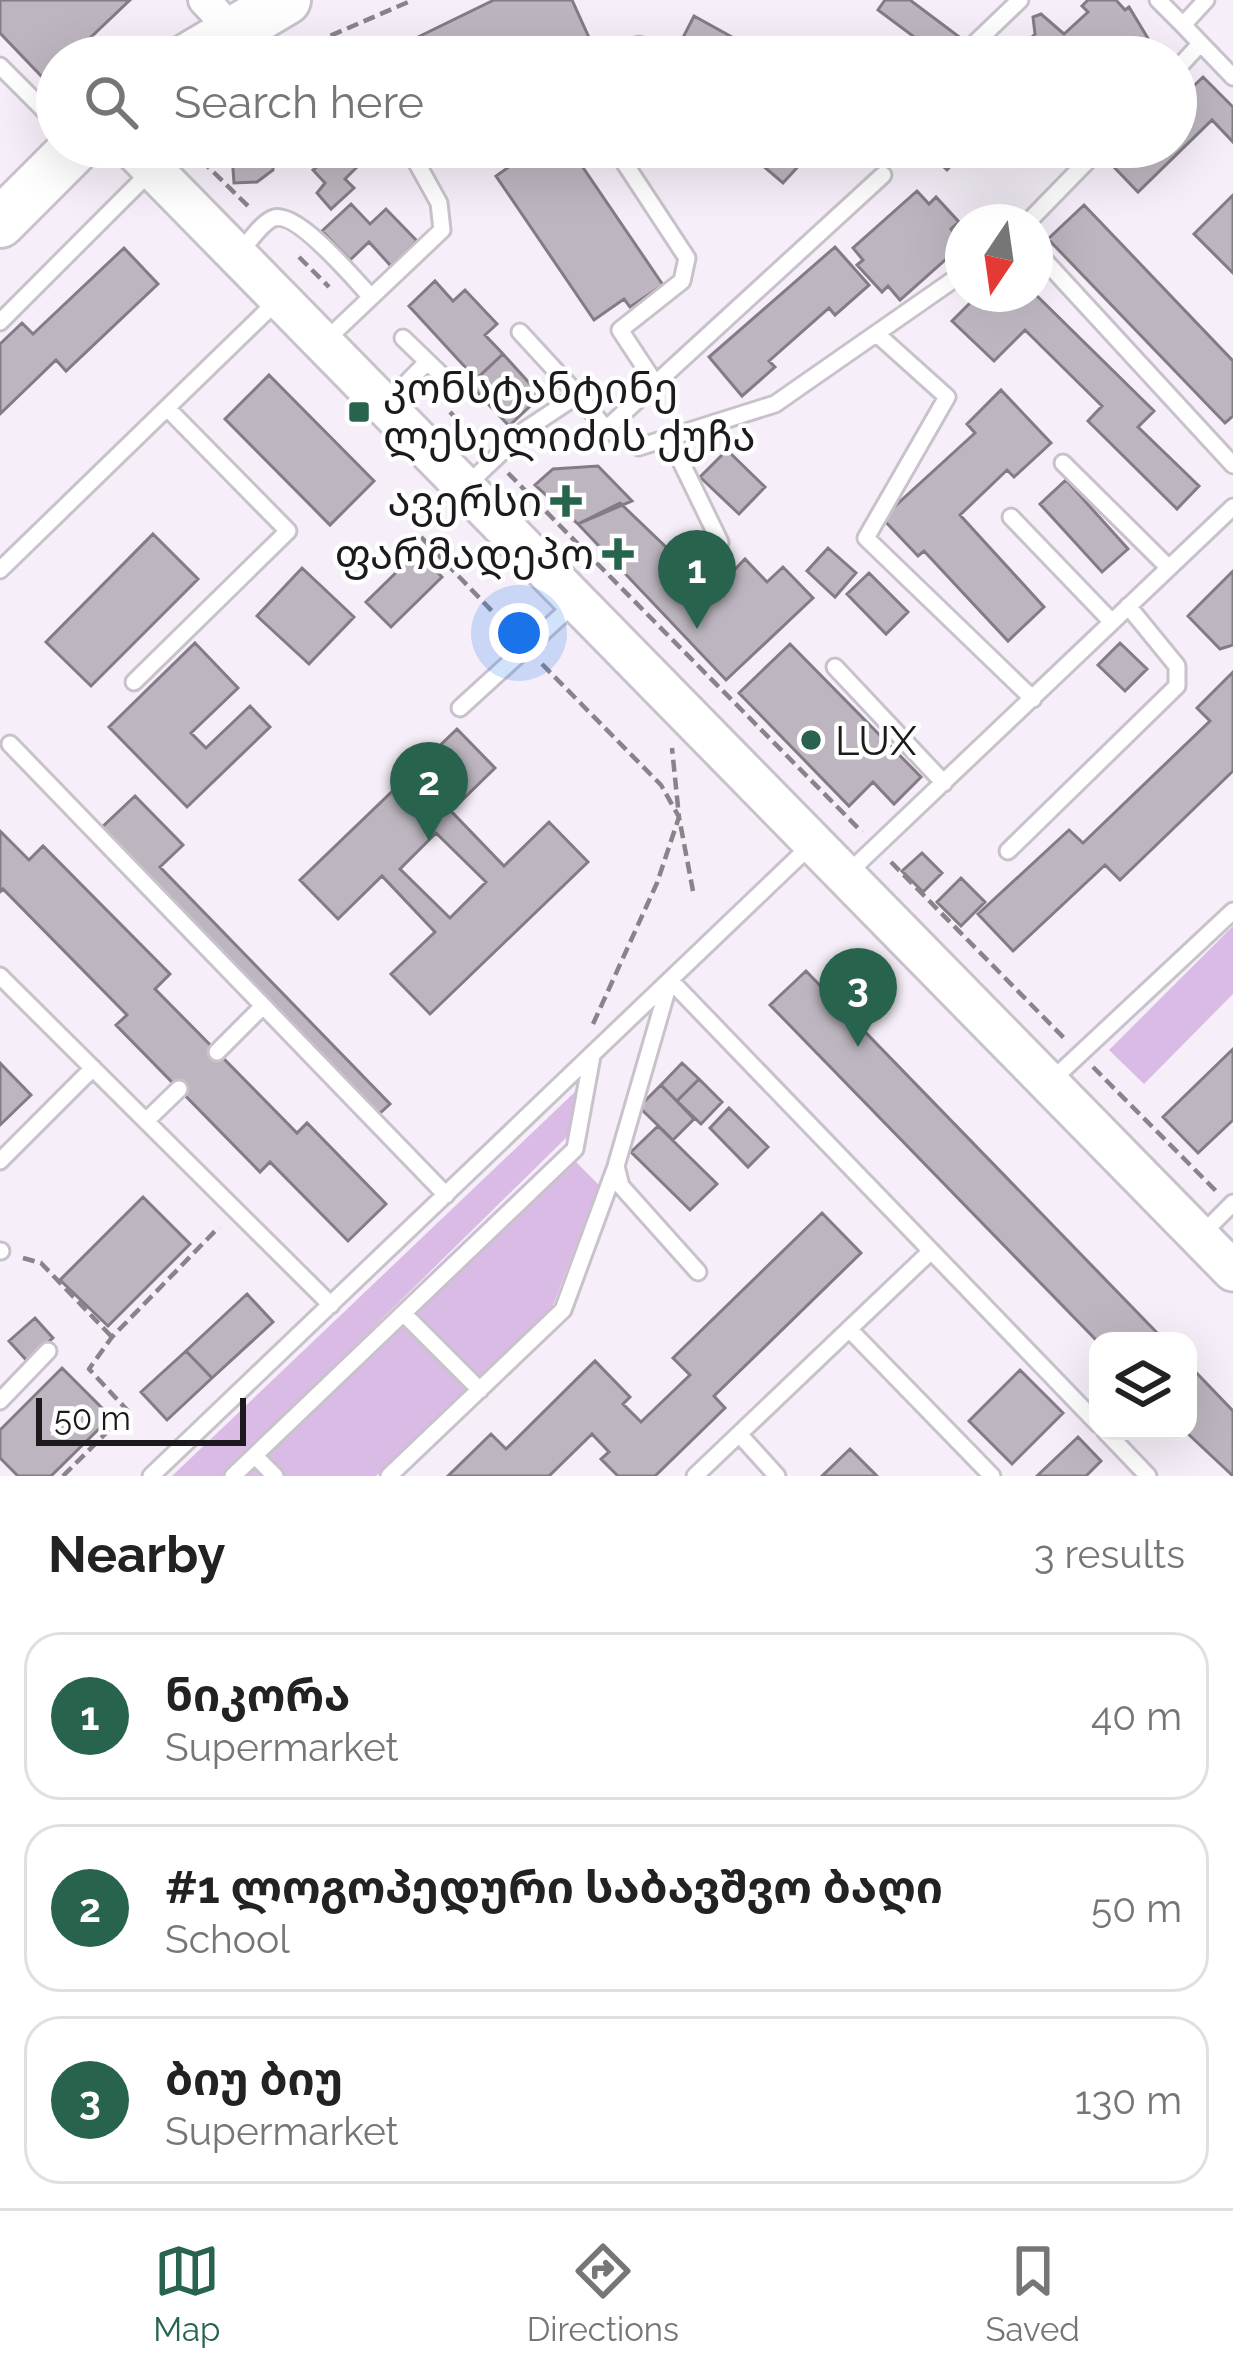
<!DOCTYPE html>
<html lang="en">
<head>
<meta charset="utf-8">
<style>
  :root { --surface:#fff; --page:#f2f2f2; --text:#222; --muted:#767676; --line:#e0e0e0; --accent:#28634d }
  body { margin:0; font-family:Raleway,"Noto Sans Georgian",sans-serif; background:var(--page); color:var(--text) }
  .controls { position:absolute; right:36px; bottom:36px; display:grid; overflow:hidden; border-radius:24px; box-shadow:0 12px 48px #0002 }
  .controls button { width:108px; height:108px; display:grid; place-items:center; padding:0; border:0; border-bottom:3px solid var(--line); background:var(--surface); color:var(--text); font:60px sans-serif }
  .compass { position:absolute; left:945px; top:204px; width:108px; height:108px; border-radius:50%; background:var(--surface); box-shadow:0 12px 48px #0002; rotate:193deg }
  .scale { position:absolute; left:36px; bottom:30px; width:210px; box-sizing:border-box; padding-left:12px; border:6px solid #1c1a1d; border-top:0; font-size:33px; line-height:42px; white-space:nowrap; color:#1c1a1d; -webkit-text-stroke:9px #fff; paint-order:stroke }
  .you { position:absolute; left:519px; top:633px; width:42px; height:42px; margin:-30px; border:9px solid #fff; border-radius:50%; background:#1a73e8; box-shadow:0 0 0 18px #1a73e833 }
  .badge { display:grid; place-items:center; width:78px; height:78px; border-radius:50%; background:var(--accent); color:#fff; font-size:39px; font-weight:700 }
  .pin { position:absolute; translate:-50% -99px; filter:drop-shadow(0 3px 6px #0008) }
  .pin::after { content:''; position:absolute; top:63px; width:42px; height:36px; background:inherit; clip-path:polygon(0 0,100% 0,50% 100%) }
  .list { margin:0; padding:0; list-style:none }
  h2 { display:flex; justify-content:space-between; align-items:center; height:156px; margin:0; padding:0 48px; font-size:51px }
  h2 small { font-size:39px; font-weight:400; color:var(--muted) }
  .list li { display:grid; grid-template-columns:78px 1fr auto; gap:36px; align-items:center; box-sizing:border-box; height:168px; margin:0 24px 24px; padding:0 24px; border:3px solid var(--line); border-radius:36px }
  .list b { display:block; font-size:45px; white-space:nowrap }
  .list p { margin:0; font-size:39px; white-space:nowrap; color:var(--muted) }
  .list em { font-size:39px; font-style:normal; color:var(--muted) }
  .icon { flex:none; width:66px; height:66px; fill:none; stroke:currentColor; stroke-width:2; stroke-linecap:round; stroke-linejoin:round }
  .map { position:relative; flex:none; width:1233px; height:1476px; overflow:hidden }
  .search { position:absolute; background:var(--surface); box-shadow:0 12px 48px #0002; left:36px; right:36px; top:36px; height:132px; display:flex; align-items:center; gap:30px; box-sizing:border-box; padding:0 42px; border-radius:66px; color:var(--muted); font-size:45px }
  .sheet { height:732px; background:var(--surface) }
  nav { display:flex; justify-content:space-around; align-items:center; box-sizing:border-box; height:168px; border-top:3px solid var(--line); background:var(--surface); font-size:33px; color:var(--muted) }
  nav a { display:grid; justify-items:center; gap:6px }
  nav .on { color:var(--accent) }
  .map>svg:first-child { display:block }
  .green { fill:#d9bbe6 }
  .building { fill:#bdb6c0; stroke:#837c85; stroke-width:3; fill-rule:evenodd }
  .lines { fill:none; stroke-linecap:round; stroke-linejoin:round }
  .service-casing { stroke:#c9c2cc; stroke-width:21 }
  .minor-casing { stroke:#c9c2cc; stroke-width:36 }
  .tertiary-casing { stroke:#c9c2cc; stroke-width:45 }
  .primary-casing { stroke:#c9c2cc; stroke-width:54 }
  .path { stroke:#88848a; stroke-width:4.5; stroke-dasharray:12 6; stroke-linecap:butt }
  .service { stroke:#fff; stroke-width:15 }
  .minor { stroke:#fff; stroke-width:30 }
  .tertiary { stroke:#fff; stroke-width:39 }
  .primary { stroke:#fff; stroke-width:48 }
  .poi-dot { fill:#28634d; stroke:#fff; stroke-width:4.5 }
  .labels { text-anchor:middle; stroke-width:9; stroke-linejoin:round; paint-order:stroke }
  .poi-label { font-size:42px; fill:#1c1a1d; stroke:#fff; text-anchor:start }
</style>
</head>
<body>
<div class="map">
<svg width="1233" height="1476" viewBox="0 0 1233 1476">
  <rect width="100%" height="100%" fill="#f6eff9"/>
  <!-- green -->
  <path class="green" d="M1233 926V994L1144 1084 1109 1050Z
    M579 1088 568 1136 222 1476H172Z
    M574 1160 599 1185 552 1308 376 1476H243Z"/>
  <!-- building -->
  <path class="building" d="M0 0H130L70 57H57V70L46 81 0 33Z
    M494 0H572L591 42 559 57H516L513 50 498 57H377Z
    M885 0H910L966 42 954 57H941L878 10Z
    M1088 0H1116L1125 10 1129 7 1155 50 1137 57H1012L1035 34 1033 17 1041 14 1064 34 1088 12 1082 6Z
    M694 16 768 57H673Z
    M1203 77 1233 107V142L1212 120 1138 192 1112 165 1130 147H1176V103Z
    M247 147H288L287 155H273V170L257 182 234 183 232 155 247 154Z
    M309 147H353L365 159 345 179 354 188 331 209 317 193 325 183 313 170 323 162Z
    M522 147H569L663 285 630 307 624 299 594 320 496 176 527 154Z
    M754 147H816L783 183 762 165 767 159Z
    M922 147H969L947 170Z
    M917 191 929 204 936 197 959 222 951 229 963 244 900 300 888 286 882 292 857 265 863 260 853 248Z
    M1233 195V273L1194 234Z
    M351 204 370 224 386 209 417 241 391 266 369 242 350 260 322 231Z
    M1084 205 1233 361V416L1225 423 1048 239Z
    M835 247 869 285 835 315 829 308 769 361 775 367 742 396 709 357Z
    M124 248 158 284 66 371 56 360 0 414V344L22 323 33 334Z
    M435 281 453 301 465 290 497 324 485 335 503 354 476 379 409 306Z
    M979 294H1035L1154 411 1138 427 1199 486 1177 509 1088 421 1102 406 1025 330 994 361 952 321Z
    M503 354 541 396 509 426 470 385Z
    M269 375 374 481 330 525 225 419Z
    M1001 390 1051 443 1014 477 1007 470 960 515 1044 607 1008 641 924 551 918 556 882 518 975 433 967 424Z
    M727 450 765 487 739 514 700 477Z
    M598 466 632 501 578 524 535 485 553 469Z
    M1066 480 1128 549 1102 572 1040 504Z
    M620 503 713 592 745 559 767 582 783 567 813 598 726 680 578 524Z
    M153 534 198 579 91 686 46 642Z
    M828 548 856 573 835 597 807 571Z
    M417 552 442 577 391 627 366 602Z
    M302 568 354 617 309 664 257 616Z
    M1233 571V645L1220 649 1188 616Z
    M869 573 908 612 886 634 847 594Z
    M195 643 238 688 191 733 206 748 250 706 270 727 187 807 109 727Z
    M1120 643 1147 669 1125 691 1098 665Z
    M790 644 921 777 894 804 873 782 849 806 739 693Z
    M1233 672V771L1120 880 1105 865 1013 951 978 914 1069 830 1083 843 1210 721 1197 708Z
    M457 729 495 768 451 811 504 866 549 822 588 862 430 1014 391 974 435 932 382 876 338 919 300 880ZM436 833 486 882 450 918 400 869Z
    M135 796 183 845 160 867 390 1104 377 1116 99 830Z
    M0 831 29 860 43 846 170 974 155 989 297 1133 307 1123 386 1204 348 1241 270 1162 260 1172 116 1025 127 1015 3 889 0 892Z
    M922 853 942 873 923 892 902 871Z
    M961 878 985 902 961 926 937 902Z
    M806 971 1165 1341 1098 1342 770 1005Z
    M1233 1049V1120L1198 1153 1163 1117Z
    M0 1063 31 1095 0 1125Z
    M682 1063 699 1079 677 1101 661 1085Z
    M699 1079 722 1102 701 1124 677 1101Z
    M661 1085 694 1119 673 1140 639 1107Z
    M729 1108 768 1147 748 1167 710 1128Z
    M658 1126 717 1184 690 1210 631 1152Z
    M143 1197 190 1244 108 1326 60 1280Z
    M822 1213 861 1253 714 1396 725 1408 655 1476H618L601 1459 609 1452 592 1434 549 1476H448L491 1434 506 1449 595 1361 630 1397 623 1404 641 1422 690 1375 673 1358Z
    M247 1294 273 1322 212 1378 186 1351Z
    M35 1318 53 1338 27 1361 9 1341Z
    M186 1351 212 1378 167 1420 141 1392Z
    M1188 1364 1233 1411V1476L1185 1431Z
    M62 1368 111 1417 51 1476H18L0 1458V1430Z
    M1020 1370 1063 1413 1012 1464 969 1421Z
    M1078 1437 1101 1461 1086 1476H1037Z
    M850 1449 877 1476H822Z"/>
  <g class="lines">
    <defs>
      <path id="service" d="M1158 0 1183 25 1206 0
        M1183 25 1233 77
        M972 46 1020 0
        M610 57 639 45
        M0 66 57 123
        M1176 70 1200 44
        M614 147 687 258 682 281 620 330 655 383
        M1028 222 1101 147
        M1035 250 1233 465
        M240 253C248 243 262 222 274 218 298 211 355 280 371 297
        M0 322 151 171
        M520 332 578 395
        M878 335 947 397 866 538 1033 699
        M403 338 458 391
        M326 340 442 230 439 203 408 147
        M387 403 427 362
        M606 429 883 175
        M669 437 720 542
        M1063 463 1169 568
        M467 485 525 430 578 395 606 429 639 447 775 404 963 273
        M1011 517 1112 622
        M0 570 278 300
        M835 667 944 783
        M134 682 288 531 167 408
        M460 708 575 603
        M10 744 446 1195
        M1008 851 1177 686V666L1128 606
        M848 873 1233 507
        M0 976 331 1305
        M217 1052 263 1006
        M1051 1081 1233 911
        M146 1121 179 1089
        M0 1161 93 1068
        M1201 1235 1233 1203
        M0 1251H1
        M698 1272 621 1186 616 1166 670 980 1098 1424
        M404 1314 480 1390
        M849 1329 992 1476
        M0 1401 48 1351
        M1105 1431 1148 1476
        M739 1434 777 1476
        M255 1456 275 1476
        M151 1476 811 845
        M233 1476 575 1149 592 1056
        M389 1476 563 1310 615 1169
        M695 1476 931 1251"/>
      <path id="minor" d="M204 0 232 30"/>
      <path id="tertiary" d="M131 147 1233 1271"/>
      <path id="primary" d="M190 57 286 0
        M0 223 76 147"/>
    </defs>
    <!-- service casing -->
    <use href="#service" class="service-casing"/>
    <!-- minor casing -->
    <use href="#minor" class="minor-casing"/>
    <!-- tertiary casing -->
    <use href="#tertiary" class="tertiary-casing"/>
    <!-- primary casing -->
    <use href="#primary" class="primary-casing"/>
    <!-- path -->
    <path class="path" d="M281 57 413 0
      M188 147 249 207
      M299 257 329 287
      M450 412 479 443
      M508 473 862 832
      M421 537 514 634
      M542 664 661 785 679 817 693 891
      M891 862 1064 1038
      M593 1024 657 883 679 817 672 748
      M1093 1067 1216 1191
      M23 1258 41 1263 111 1336
      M63 1476 128 1411 89 1369 112 1337 219 1227"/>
    <!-- service -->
    <use href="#service" class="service"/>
    <!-- minor -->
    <use href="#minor" class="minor"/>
    <!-- tertiary -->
    <use href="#tertiary" class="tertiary"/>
    <!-- primary -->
    <use href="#primary" class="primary"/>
  </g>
  <!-- markers -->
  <g class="poi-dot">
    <rect x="347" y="400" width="24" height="24" rx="6"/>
    <path d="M560 483h12v12h12v12h-12v12h-12v-12h-12v-12h12z"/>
    <path d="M612 536h12v12h12v12h-12v12h-12v-12h-12v-12h12z"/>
    <circle cx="811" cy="740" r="12"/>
  </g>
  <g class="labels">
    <!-- poi labels -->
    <g class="poi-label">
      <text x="383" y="403">კონსტანტინე<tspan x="383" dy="48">ლესელიძის ქუჩა</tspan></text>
      <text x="542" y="516" text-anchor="end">ავერსი</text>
      <text x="594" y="569" text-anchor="end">ფარმადეპო</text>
      <text x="835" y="755">LUX</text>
    </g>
  </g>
</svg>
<div class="controls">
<button><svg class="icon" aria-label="layers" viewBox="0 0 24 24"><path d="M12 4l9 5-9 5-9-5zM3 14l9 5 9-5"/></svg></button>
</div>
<svg class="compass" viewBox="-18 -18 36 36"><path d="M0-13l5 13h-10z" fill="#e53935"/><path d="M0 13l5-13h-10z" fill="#767676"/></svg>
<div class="scale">50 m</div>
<div class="you"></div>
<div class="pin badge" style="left:697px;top:629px">1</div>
<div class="pin badge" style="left:429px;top:841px">2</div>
<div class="pin badge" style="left:858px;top:1047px">3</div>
<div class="search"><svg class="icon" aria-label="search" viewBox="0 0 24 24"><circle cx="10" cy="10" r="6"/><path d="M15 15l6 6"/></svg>Search here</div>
</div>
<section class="sheet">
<h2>Nearby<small>3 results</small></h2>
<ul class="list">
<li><span class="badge">1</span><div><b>ნიკორა</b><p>Supermarket</p></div><em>40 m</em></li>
<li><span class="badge">2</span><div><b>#1 ლოგოპედური საბავშვო ბაღი</b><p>School</p></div><em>50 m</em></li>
<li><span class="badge">3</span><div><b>ბიუ ბიუ</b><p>Supermarket</p></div><em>130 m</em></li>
</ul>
</section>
<nav>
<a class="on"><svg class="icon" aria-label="map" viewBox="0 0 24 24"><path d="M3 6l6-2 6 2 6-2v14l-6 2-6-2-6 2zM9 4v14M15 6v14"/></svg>Map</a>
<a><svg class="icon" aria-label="directions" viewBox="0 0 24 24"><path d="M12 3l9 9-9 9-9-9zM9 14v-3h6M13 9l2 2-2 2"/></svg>Directions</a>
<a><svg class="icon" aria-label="saved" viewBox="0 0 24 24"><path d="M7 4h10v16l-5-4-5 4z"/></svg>Saved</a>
</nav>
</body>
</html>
